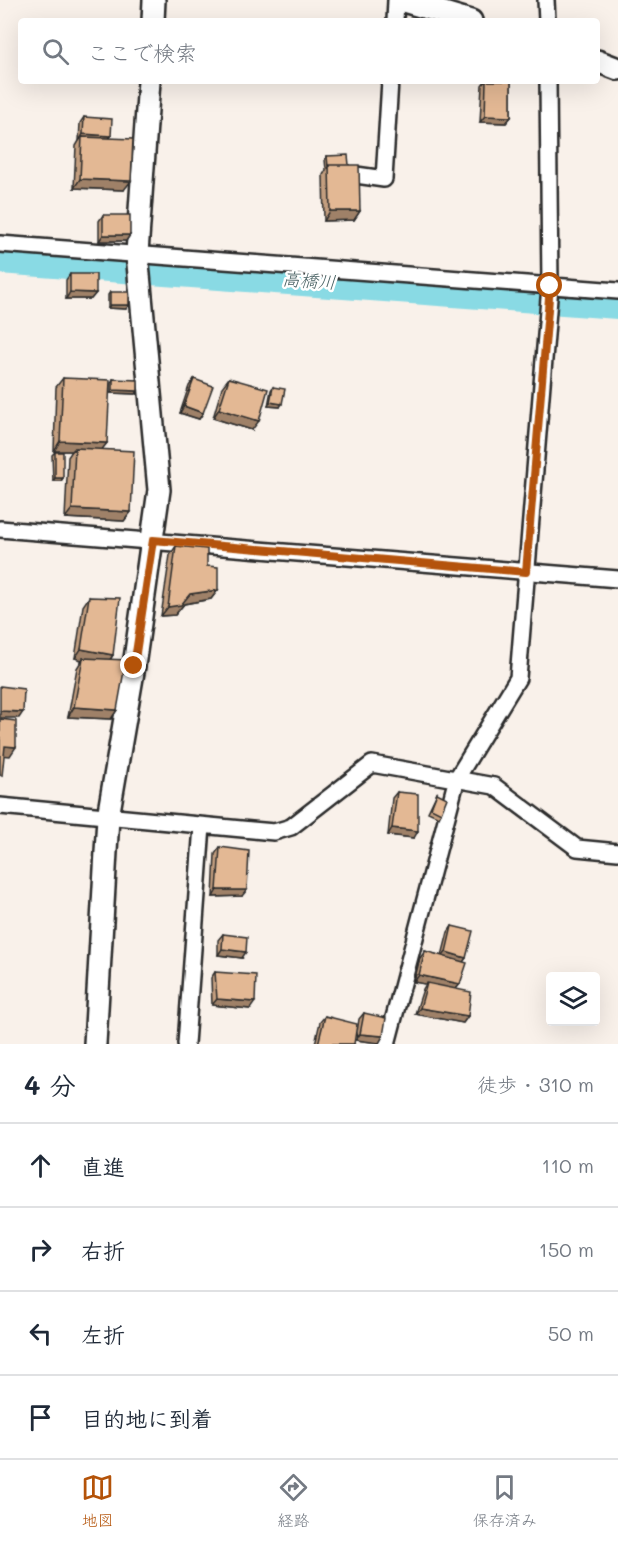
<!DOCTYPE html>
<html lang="ja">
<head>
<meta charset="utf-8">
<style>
  :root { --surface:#fff; --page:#f2f2f3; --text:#1f2937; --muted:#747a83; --line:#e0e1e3; --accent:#b45309 }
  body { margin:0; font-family:Mali,"Klee One",sans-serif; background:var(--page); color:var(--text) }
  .controls { position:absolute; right:18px; bottom:18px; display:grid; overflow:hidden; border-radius:6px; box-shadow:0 6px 24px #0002 }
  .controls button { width:54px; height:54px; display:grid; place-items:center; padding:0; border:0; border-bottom:2px solid var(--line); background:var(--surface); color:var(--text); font:30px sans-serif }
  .stop { position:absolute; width:18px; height:18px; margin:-14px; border:4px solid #b45309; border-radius:50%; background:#fff }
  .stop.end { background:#b45309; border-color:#fff; box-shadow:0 2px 6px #0008 }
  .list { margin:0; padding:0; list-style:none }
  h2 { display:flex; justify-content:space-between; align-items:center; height:78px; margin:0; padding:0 24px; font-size:26px }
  h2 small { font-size:20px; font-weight:400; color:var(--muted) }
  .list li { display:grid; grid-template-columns:39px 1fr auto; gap:18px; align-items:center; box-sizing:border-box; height:84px; padding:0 24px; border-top:2px solid var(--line) }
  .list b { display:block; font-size:22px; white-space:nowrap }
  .list em { font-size:20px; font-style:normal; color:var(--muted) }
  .icon { flex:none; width:33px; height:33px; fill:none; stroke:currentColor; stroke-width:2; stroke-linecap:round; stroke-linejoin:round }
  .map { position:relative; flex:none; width:618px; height:1044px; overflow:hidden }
  .search { position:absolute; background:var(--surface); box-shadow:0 6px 24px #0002; left:18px; right:18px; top:18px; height:66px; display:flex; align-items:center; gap:15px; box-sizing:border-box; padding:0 21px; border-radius:6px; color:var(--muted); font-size:22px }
  .sheet { height:414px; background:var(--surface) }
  nav { display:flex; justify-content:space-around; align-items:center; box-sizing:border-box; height:84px; border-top:2px solid var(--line); background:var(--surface); font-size:16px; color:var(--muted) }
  nav a { display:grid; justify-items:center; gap:3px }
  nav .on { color:var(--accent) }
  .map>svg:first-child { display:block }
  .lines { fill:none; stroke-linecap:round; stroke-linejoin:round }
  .river { stroke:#89dae4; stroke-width:30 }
  .street-casing { stroke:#2b2b2b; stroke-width:20 }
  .secondary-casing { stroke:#2b2b2b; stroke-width:26 }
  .street { stroke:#fff; stroke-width:15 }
  .secondary { stroke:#fff; stroke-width:21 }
  .wall { fill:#c39e7f; stroke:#2b2b2b; stroke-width:1.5 }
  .shaded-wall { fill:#9f8168; stroke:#2b2b2b; stroke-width:1.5 }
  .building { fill:#e3b894; stroke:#2b2b2b; stroke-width:1.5 }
  .route { stroke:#b45309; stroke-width:8 }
  .labels { text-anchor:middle; stroke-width:5; stroke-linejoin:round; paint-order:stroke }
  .water-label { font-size:18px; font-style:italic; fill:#476062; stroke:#fff }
</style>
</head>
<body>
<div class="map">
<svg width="618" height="1044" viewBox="0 0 618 1044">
  <rect width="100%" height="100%" fill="#f9f1ea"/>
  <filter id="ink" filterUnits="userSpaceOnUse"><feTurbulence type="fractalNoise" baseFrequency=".0167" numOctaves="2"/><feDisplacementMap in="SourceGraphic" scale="12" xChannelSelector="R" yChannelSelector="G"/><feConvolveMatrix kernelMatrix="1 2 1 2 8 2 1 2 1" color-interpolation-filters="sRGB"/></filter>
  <g filter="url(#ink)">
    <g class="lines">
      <!-- river -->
      <path class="river" d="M0 259 618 304"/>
      <defs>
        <path id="street" d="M546 0 547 21
          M395 21 396 0
          M356 175 384 179 390 81
          M0 244 618 291
          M0 529 618 579
          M0 806 274 832 291 827 372 764 494 786 577 848 618 852
          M186 1044 202 826
          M387 1044 457 778 518 678 550 286 548 81"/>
        <path id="secondary" d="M400 0 471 21
          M153 21 154 0
          M597 61 618 69
          M95 1044 108 817 134 666 159 490 137 253 149 81"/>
      </defs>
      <!-- street casing -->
      <use href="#street" class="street-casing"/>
      <!-- secondary casing -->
      <use href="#secondary" class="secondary-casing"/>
      <!-- street -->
      <use href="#street" class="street"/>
      <!-- secondary -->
      <use href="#secondary" class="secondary"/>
    </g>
    <!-- wall -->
    <path class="wall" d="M485 81H511V117L506 123 480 122 482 85Z
      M84 117 111 136 110 138 124 190 74 188 76 146 79 141 80 123Z
      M327 156 349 165 360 211 354 220 324 221 323 175 326 170 325 160Z
      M103 215 130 235 126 241H99V221Z
      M70 274 96 293 91 299H66V280Z
      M110 292 129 305 126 309 108 308V295Z
      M63 378 107 443 102 449 131 512 124 521 65 518 68 457 72 451H54L56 387Z
      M229 378 252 430 213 418 222 387Z
      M113 379 138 391 136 394 111 393V383Z
      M194 379 203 413 199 419 180 413 189 386Z
      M273 387 280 407 268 406 271 390Z
      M55 452 63 478 61 481H53L52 455Z
      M176 546 207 566 218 590 211 599 184 604 175 615 161 616 170 555Z
      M89 597 113 655 110 660 117 710 111 719 68 717 77 668 82 660 75 658 83 606Z
      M397 792 414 838 388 835 392 798Z
      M437 793 441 813 439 817 428 812Z
      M220 847 242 896 213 897 215 854Z
      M452 926 466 958 463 962 460 984 456 989 468 1016 463 1023 415 1014 423 989 426 984 414 982 420 958 425 951 442 956 448 932Z
      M223 934 242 958 218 955V940Z
      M215 972 250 1009 212 1005 211 978Z
      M364 1013 383 1036 379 1043 356 1040 359 1019Z
      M325 1016 354 1044H315L320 1022Z"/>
    <!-- shaded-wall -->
    <path class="shaded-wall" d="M485 116 511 117 506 123 480 122Z
      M83 134 111 136 106 143 82 137 79 141Z
      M80 179 131 181 124 190 74 188Z
      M330 211H360L354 220 324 221Z
      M103 235H130L126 241H99Z
      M70 292 96 293 91 299H66Z
      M110 305H129L126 309 108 308Z
      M113 390 138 391 136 394 111 393Z
      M270 402 282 404 280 407 268 406Z
      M184 406 203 413 199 419 180 413Z
      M219 409 259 421 252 430 213 418Z
      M60 441 107 443 100 452 75 448 72 451H54Z
      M55 478H63L61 481H53Z
      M72 509 131 512 124 521 65 518Z
      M218 590 211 599 184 604 175 615 161 616 168 607 190 594Z
      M81 649 113 655 107 664 83 658 82 660 75 658Z
      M74 707 117 710 111 719 68 717Z
      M0 711 23 712 19 718H0Z
      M5 746 16 747 10 756 0 755Z
      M392 828 418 831 414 838 388 835Z
      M217 890H247L242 896 213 897Z
      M222 949 246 952 242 958 218 955Z
      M446 952 466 958 461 965 441 959Z
      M419 975 460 984 455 990 414 982Z
      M217 999 255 1002 250 1009 212 1005Z
      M420 1008 468 1016 463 1023 415 1014Z
      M360 1034 383 1036 379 1043 356 1040Z"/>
    <!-- building -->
    <path class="building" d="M486 81H511V117L485 116Z
      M84 117 112 119 111 136 83 134Z
      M82 137 133 139 131 181 80 179Z
      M348 155 349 165H329L328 167 327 156Z
      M329 165H359L360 211H330Z
      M103 215H130V235H103Z
      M70 274H96V293L70 292Z
      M110 292H129V305H110Z
      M63 378 110 380 107 443 60 441Z
      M229 378 268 389 259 421 219 409Z
      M113 379 138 380V391L113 390Z
      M194 379 213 386 203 413 184 406Z
      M273 387 285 389 282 404 270 402Z
      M75 448 134 451 131 512 72 509Z
      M55 452H63V478H55Z
      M176 546 207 549V566L218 567V590L190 594 181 605 168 607Z
      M89 597 120 598 113 655 81 649Z
      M83 658 126 660 117 710 74 707Z
      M0 686 24 689 23 712 0 711Z
      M0 719 16 721V747L5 746 2 776 0 775Z
      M397 792 418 794V831L392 828Z
      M437 793 447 798 441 813 431 808Z
      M220 847 249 851 247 890H217Z
      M452 926 473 931 466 958 446 952Z
      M223 934 247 937 246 952 222 949Z
      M425 951 467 963 460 984 419 975Z
      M215 972 256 975 255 1002 217 999Z
      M427 983 471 992 468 1016 420 1008Z
      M364 1013 386 1018 383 1036 360 1034Z
      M325 1016 357 1024 354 1044H318Z"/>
  </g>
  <g class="lines" filter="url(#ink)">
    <!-- route -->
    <path class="route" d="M134 666 153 540 526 572 550 286"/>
  </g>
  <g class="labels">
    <!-- water labels -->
    <g class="water-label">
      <text transform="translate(309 281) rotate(4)" y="6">高橋川</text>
    </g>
  </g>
</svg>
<div class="controls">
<button><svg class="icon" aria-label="layers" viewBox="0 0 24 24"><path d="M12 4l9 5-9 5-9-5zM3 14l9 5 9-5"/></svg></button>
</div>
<div class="stop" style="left:550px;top:286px"></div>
<div class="stop end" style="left:134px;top:666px"></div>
<div class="search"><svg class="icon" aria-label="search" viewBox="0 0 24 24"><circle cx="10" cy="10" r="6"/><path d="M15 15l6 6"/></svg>ここで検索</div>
</div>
<section class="sheet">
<h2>4 分<small>徒歩 · 310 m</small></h2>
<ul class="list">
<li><svg class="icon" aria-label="ahead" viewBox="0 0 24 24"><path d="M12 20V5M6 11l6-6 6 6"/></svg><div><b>直進</b></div><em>110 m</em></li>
<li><svg class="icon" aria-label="right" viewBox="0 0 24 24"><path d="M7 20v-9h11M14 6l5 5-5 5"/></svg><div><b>右折</b></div><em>150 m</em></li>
<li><svg class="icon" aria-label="left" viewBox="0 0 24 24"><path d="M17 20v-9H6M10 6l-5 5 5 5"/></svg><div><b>左折</b></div><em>50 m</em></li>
<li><svg class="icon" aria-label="arrive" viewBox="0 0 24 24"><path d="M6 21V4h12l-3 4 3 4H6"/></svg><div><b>目的地に到着</b></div></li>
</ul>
</section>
<nav>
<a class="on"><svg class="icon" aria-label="map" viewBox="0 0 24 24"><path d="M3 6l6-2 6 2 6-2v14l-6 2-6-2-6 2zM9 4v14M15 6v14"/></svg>地図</a>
<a><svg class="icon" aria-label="directions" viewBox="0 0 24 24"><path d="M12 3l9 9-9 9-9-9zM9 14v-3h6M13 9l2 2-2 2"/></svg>経路</a>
<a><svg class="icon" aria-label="saved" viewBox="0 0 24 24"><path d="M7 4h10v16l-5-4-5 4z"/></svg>保存済み</a>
</nav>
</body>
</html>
